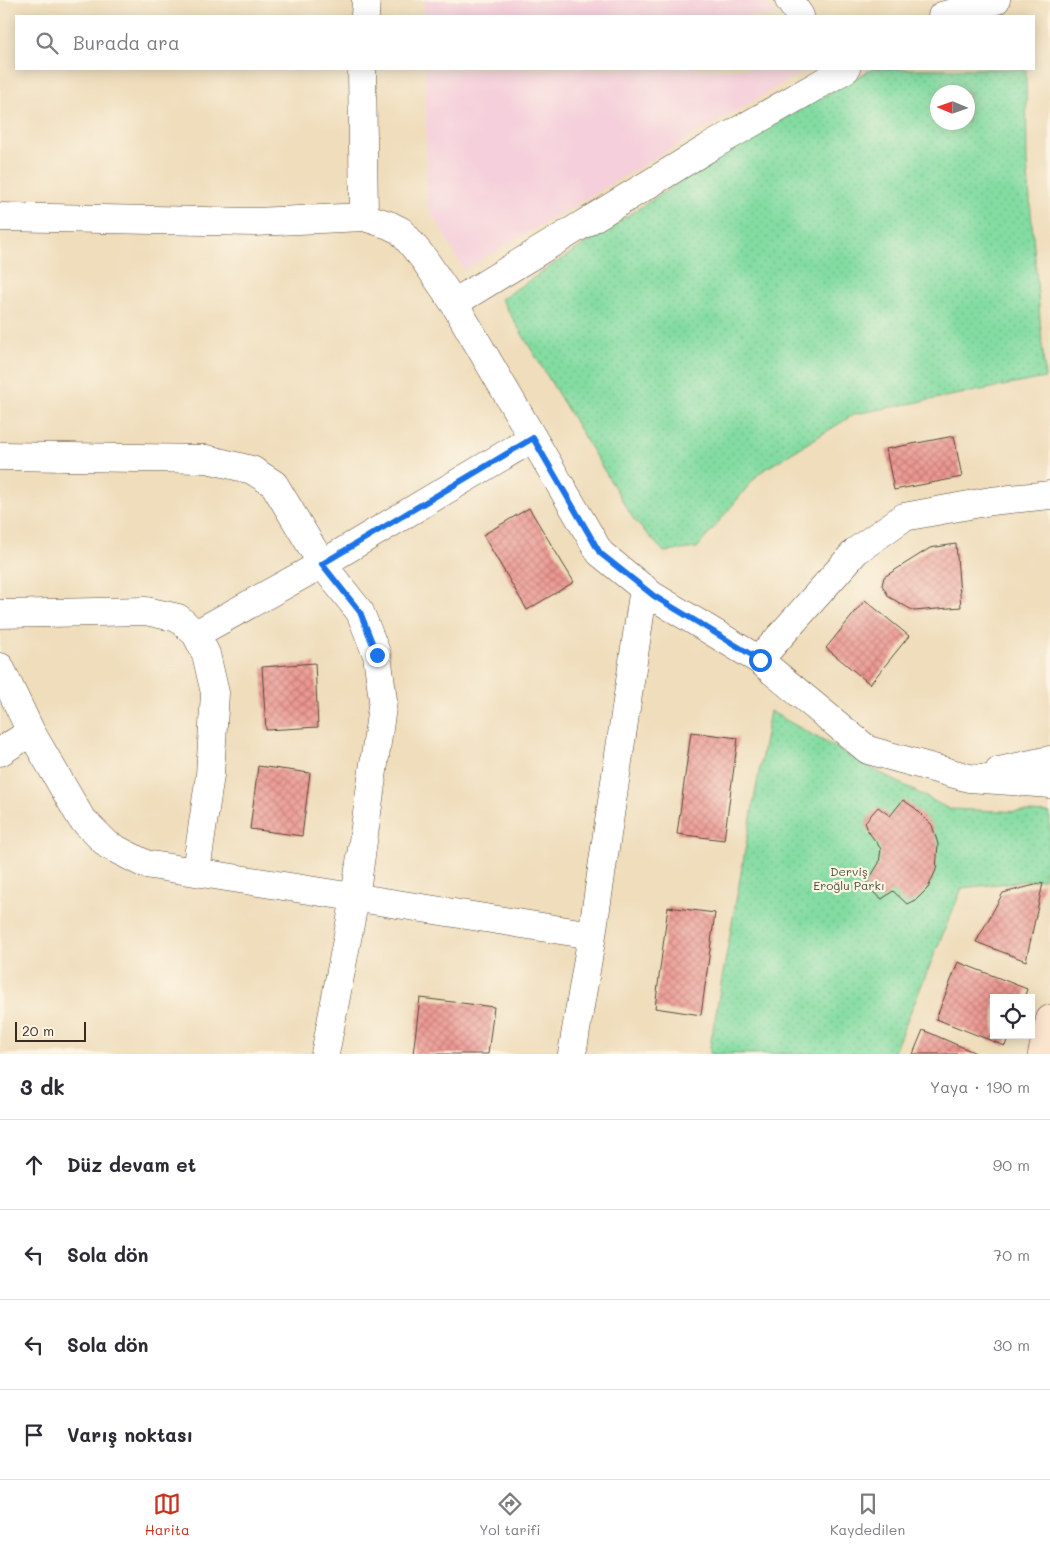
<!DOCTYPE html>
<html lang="tr">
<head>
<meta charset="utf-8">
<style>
  :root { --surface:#fff; --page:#f2f2f3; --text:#2b2b33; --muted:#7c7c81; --line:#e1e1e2; --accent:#c8321e }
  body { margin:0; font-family:Mali,sans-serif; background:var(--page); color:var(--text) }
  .controls { position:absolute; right:15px; bottom:15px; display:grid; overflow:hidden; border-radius:0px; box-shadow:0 2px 12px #0003 }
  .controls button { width:45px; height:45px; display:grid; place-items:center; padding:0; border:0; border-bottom:1px solid var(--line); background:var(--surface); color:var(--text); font:25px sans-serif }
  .compass { position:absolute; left:930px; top:85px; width:45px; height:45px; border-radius:50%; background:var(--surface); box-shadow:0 2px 12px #0003; rotate:272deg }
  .scale { position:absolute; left:15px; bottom:12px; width:71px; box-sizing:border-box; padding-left:5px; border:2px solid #3b2a1e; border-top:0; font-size:14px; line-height:18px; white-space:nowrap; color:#3b2a1e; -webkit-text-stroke:4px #fcf5e5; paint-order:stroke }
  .stop { position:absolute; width:15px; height:15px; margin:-11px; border:4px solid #1a73e8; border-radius:50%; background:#fff }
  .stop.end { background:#1a73e8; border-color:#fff; box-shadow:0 1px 5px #0008 }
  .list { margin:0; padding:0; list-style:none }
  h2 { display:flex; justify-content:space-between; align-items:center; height:65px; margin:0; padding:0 20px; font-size:21px }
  h2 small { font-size:16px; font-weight:400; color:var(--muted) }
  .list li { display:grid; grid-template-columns:32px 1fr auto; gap:15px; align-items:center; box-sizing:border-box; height:90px; padding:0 20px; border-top:1px solid var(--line) }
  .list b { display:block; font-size:19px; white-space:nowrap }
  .list em { font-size:16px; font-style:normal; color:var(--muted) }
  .icon { flex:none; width:28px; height:28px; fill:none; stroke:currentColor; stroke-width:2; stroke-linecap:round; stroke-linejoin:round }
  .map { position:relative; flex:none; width:1050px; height:1054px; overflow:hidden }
  .search { position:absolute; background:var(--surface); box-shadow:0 2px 12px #0003; left:15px; right:15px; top:15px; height:55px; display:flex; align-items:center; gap:12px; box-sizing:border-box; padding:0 18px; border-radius:0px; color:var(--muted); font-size:19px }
  .sheet { height:425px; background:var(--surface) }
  nav { display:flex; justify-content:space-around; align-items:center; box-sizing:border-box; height:70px; border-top:1px solid var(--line); background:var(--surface); font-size:14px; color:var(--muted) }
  nav a { display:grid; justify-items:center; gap:2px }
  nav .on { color:var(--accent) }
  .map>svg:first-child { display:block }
  .built { fill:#f5cfdb }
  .grass { fill:url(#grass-dots); stroke:#5f8360; fill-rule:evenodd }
  .building { fill:url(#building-cross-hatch) }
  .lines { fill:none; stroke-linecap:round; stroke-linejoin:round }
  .street-casing { stroke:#564536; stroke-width:29 }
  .secondary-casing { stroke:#564536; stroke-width:29 }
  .street { stroke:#fff; stroke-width:28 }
  .secondary { stroke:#fce5cf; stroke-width:28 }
  .route { stroke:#1a73e8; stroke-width:6 }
  .labels { text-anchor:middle; stroke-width:4.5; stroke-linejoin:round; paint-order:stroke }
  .park-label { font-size:12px; fill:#4d563f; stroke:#fcf5e5 }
</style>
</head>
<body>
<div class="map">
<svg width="1050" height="1054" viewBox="0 0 1050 1054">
  <defs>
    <pattern id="grass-dots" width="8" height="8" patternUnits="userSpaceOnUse" patternTransform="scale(1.25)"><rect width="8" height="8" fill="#83dca2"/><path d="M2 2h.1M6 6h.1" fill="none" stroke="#72bd8b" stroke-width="1.8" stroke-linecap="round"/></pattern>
    <pattern id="building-cross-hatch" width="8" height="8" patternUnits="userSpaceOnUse" patternTransform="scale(1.25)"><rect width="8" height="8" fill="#ec9791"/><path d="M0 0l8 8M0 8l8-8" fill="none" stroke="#c07b76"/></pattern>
  </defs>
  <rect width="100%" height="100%" fill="#fcf5e5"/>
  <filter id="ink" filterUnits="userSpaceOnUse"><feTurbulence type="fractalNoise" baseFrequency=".02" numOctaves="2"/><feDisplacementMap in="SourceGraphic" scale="10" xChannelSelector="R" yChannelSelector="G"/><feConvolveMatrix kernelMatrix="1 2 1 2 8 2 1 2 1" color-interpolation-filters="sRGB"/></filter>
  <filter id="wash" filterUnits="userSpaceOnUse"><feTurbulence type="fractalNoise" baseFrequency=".0096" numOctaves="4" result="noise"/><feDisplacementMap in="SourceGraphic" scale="20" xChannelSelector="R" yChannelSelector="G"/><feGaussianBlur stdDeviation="1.12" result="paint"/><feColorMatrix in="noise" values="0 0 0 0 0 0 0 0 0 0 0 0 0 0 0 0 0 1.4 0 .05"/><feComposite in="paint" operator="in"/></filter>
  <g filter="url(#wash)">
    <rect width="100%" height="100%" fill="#efddbb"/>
    <!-- built -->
    <path class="built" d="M424 0H765L776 16H424Z
      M425 69H802V72L464 270 427 205Z"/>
    <!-- grass -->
    <path class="grass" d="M872 69H1026L1027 164 1045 378 855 414 759 473 697 548 664 552 634 520 501 299 728 150ZM938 92H968V122H938Z
      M770 711 873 769 949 809 1050 813V836L1044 879 962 888 893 1054H710V1046Z"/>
    <g id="blocks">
      <!-- building -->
      <path class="building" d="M954 436 962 477 894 490 886 449Z
        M529 508 574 582 527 610 483 535Z
        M956 544 961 607 914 611 889 597 882 585 884 577 930 548Z
        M865 600 909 636 870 684 826 648Z
        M315 663 318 727 266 730 262 667Z
        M691 732 738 738 724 840 677 834Z
        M258 766 310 773 302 836 250 829Z
        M903 800 915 808 932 825 938 844 936 870 928 888 917 899 907 904 893 891 882 899 865 886 879 863 881 849 868 831 865 822 878 807 890 816Z
        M1043 883 1026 961 976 942 1003 893Z
        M668 907 715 913 701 1015 655 1008Z
        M958 962 1027 989 1024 998H994V1035H1009L1005 1046 936 1019Z
        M420 998 494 1007 488 1054H413Z
        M923 1030 978 1054H913Z"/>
    </g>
  </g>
  <g filter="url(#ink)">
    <use href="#blocks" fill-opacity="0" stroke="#564536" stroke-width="1"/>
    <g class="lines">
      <defs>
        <path id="street" d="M789 0 800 16
          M365 16 366 0
          M942 16 996 0
          M362 69 364 217
          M0 217 255 222 364 217 389 225 401 231 424 259 454 303 600 553 653 596 759 660 868 750 969 778 1050 784
          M454 303 708 148 846 69
          M0 456 207 459 252 470 274 484 322 564 360 612 377 655 383 700 355 898 325 1054
          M0 614 146 611 178 618 196 634 206 654 215 693 210 775 196 871
          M196 634 322 564 533 438
          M759 660 856 551 904 517 991 501 1050 495
          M0 667 31 732 81 818 108 845 145 864 592 935
          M0 752 31 732
          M999 771 1050 760
          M572 1054 592 935 644 588"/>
        <path id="secondary" d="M1042 1054 1050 1019"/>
      </defs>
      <!-- street casing -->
      <use href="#street" class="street-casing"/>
      <!-- secondary casing -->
      <use href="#secondary" class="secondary-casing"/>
      <!-- street -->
      <use href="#street" class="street"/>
      <!-- secondary -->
      <use href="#secondary" class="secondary"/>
    </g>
  </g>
  <g class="lines" filter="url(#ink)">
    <!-- route -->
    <path class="route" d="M377 655 360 612 322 564 533 438 600 553 654 596 760 660"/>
  </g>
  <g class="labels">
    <!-- park labels -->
    <g class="park-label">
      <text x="849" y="876">Derviş<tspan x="849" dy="14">Eroğlu Parkı</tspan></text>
    </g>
  </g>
</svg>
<div class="controls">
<button><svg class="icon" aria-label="locate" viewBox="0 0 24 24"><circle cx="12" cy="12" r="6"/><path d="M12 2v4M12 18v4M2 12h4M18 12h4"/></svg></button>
</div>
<svg class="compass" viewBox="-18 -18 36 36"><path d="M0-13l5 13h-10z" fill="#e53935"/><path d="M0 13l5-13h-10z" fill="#7c7c81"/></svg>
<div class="scale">20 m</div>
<div class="stop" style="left:760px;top:660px"></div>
<div class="stop end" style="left:377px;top:655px"></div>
<div class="search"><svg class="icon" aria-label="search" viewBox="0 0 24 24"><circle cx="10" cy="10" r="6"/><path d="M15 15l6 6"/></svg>Burada ara</div>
</div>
<section class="sheet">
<h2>3 dk<small>Yaya · 190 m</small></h2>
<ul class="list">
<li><svg class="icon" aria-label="ahead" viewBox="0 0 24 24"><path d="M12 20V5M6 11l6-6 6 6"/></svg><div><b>Düz devam et</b></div><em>90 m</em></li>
<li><svg class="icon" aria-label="left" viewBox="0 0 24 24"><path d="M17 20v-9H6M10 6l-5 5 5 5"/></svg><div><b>Sola dön</b></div><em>70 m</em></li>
<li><svg class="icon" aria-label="left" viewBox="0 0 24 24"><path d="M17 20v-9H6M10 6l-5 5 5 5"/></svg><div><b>Sola dön</b></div><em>30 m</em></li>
<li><svg class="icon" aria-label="arrive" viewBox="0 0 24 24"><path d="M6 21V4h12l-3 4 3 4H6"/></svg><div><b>Varış noktası</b></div></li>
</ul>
</section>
<nav>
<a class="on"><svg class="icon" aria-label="map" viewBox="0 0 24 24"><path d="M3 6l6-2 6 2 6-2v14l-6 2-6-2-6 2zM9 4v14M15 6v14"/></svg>Harita</a>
<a><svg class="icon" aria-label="directions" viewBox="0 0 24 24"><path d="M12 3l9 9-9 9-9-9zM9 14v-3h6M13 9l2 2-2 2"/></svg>Yol tarifi</a>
<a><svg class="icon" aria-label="saved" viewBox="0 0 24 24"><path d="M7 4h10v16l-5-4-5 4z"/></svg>Kaydedilen</a>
</nav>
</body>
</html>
